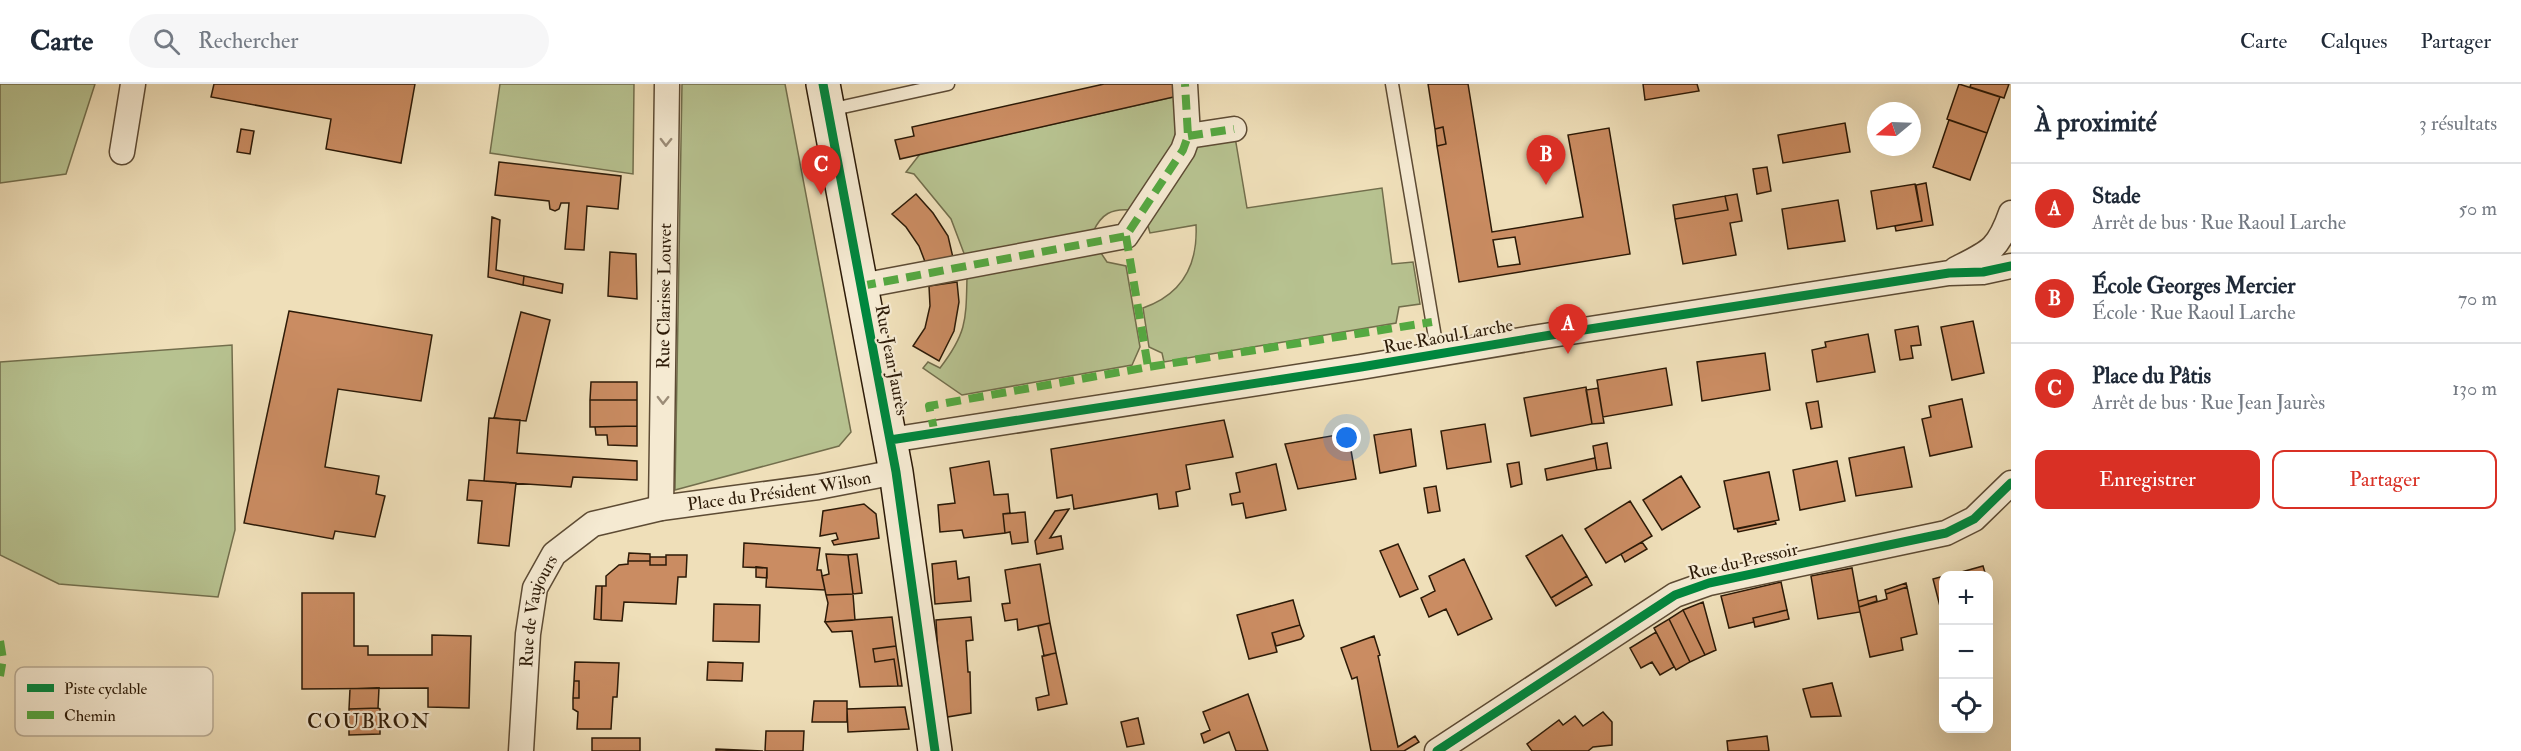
<!DOCTYPE html>
<html lang="fr">
<head>
<meta charset="utf-8">
<style>
  :root { --surface:#fff; --page:#f6f6f7; --text:#1f2937; --muted:#747a83; --line:#e0e1e3; --accent:#d93025 }
  body { margin:0; font-family:"IM FELL Double Pica",serif; background:var(--page); color:var(--text) }
  .controls { position:absolute; right:18px; bottom:18px; display:grid; overflow:hidden; border-radius:12px; box-shadow:0 6px 24px #0002 }
  .controls button { width:54px; height:54px; display:grid; place-items:center; padding:0; border:0; border-bottom:2px solid var(--line); background:var(--surface); color:var(--text); font:30px sans-serif }
  .compass { position:absolute; left:1867px; top:18px; width:54px; height:54px; border-radius:50%; background:var(--surface); box-shadow:0 6px 24px #0002; rotate:251deg }
  .you { position:absolute; left:1347px; top:354px; width:21px; height:21px; margin:-15px; border:4px solid #fff; border-radius:50%; background:#1a73e8; box-shadow:0 0 0 9px #1a73e833 }
  .badge { display:grid; place-items:center; width:39px; height:39px; border-radius:50%; background:var(--accent); color:#fff; font-size:20px; font-weight:700 }
  .pin { position:absolute; translate:-50% -50px; filter:drop-shadow(0 2px 3px #0008) }
  .pin::after { content:''; position:absolute; top:32px; width:21px; height:18px; background:inherit; clip-path:polygon(0 0,100% 0,50% 100%) }
  .list { margin:0; padding:0; list-style:none }
  h2 { display:flex; justify-content:space-between; align-items:center; height:78px; margin:0; padding:0 24px; font-size:26px }
  h2 small { font-size:20px; font-weight:400; color:var(--muted) }
  .list li { display:grid; grid-template-columns:39px 1fr auto; gap:18px; align-items:center; box-sizing:border-box; height:90px; padding:0 24px; border-top:2px solid var(--line) }
  .list b { display:block; font-size:22px; white-space:nowrap }
  .list p { margin:0; font-size:20px; white-space:nowrap; color:var(--muted) }
  .list em { font-size:20px; font-style:normal; color:var(--muted) }
  .actions { display:flex; gap:12px; padding:18px 24px }
  .actions a { flex:1; padding:14px 0; border:2px solid var(--accent); border-radius:12px; text-align:center; font-size:21px; color:var(--accent) }
  .actions .main { background:var(--accent); color:#fff }
  .icon { flex:none; width:33px; height:33px; fill:none; stroke:currentColor; stroke-width:2; stroke-linecap:round; stroke-linejoin:round }
  .map { position:relative; flex:none; width:2011px; height:667px; overflow:hidden }
  header { display:flex; align-items:center; gap:36px; box-sizing:border-box; height:84px; padding:0 30px; background:var(--surface); border-bottom:2px solid var(--line) }
  header strong { font-size:28px }
  nav { display:flex; gap:33px; margin-inline-start:auto; font-size:21px }
  .search { width:420px; height:54px; background:var(--page); display:flex; align-items:center; gap:15px; box-sizing:border-box; padding:0 21px; border-radius:33px; color:var(--muted); font-size:22px }
  main { display:flex }
  aside { flex:1; background:var(--surface) }
  .map>svg:first-child { display:block }
  .green { fill:#b7c290; stroke:#726e4c; stroke-width:1.5 }
  .building { fill:#ca8c62; stroke:#2c1a07; stroke-width:1.5; fill-rule:evenodd }
  .lines { fill:none; stroke-linecap:round; stroke-linejoin:round }
  .lane-casing { stroke:#5d4b34; stroke-width:15 }
  .street-casing { stroke:#5d4b34; stroke-width:27 }
  .secondary-casing { stroke:#2c1a07; stroke-width:36 }
  .lane { stroke:#f5ead2; stroke-width:12 }
  .street { stroke:#f5ead2; stroke-width:24 }
  .secondary { stroke:#f5ead2; stroke-width:33 }
  .quiet { stroke:#54a941; stroke-width:8; stroke-dasharray:15 8; stroke-linecap:butt }
  .cycleway-casing { stroke:#f5ead2; stroke-width:13 }
  .cycleway { stroke:#00873e; stroke-width:9 }
  .oneway { stroke:#9b8c77 }
  .labels { text-anchor:middle; stroke-width:4.5; stroke-linejoin:round; paint-order:stroke }
  .street-label { font-size:18px; fill:#2c1a07; stroke:#f5ead2 }
  .quarter-label { font-size:21px; letter-spacing:1.5px; fill:#2c1a07; stroke:#f5ead2 }
  .key { fill:#f5ead2; stroke:#b9ac95; stroke-width:1.5 }
  .key-label { font-size:16px; fill:#2c1a07 }
</style>
</head>
<body>
<header>
<strong>Carte</strong>
<div class="search"><svg class="icon" aria-label="search" viewBox="0 0 24 24"><circle cx="10" cy="10" r="6"/><path d="M15 15l6 6"/></svg>Rechercher</div>
<nav><a>Carte</a><a>Calques</a><a>Partager</a></nav>
</header>
<main>
<div class="map">
<svg width="2011" height="667" viewBox="0 0 2011 667">
  <rect width="100%" height="100%" fill="#efdfb9"/>
  <filter id="stains"><feTurbulence type="fractalNoise" baseFrequency=".00333" numOctaves="4"/><feColorMatrix values="0 0 0 0 .2 0 0 0 0 .09 0 0 0 0 .02 0 0 0 .5 -.17"/></filter>
  <radialGradient id="worn" r=".72"><stop offset=".6" stop-color="#630" stop-opacity="0"/><stop offset="1" stop-color="#630" stop-opacity=".3"/></radialGradient>
  <!-- green -->
  <path class="green" d="M0 0H95L66 90 0 99Z
    M500 0H634L633 90 490 69Z
    M682 0H785L851 348 839 362 675 406Z
    M1178 12 1179 52 1131 126C1112 124 1101 130 1093 148L965 172 951 135 914 90 906 88 920 70Z
    M1235 53 1247 124 1382 104 1392 180 1413 178 1420 220 1399 223 1396 239 1164 278 1162 269 1149 263 1143 224C1183 210 1198 181 1196 141L1150 149 1146 135 1193 63Z
    M1099 166 1107 178 1126 182 1140 263 1132 281 962 311 923 284 928 278 940 284C967 249 966 236 967 193Z
    M232 261 235 446 218 513 59 500 0 471V278Z"/>
  <!-- building -->
  <path class="building" d="M214 0H415L401 79 326 65 331 35 211 13Z
    M1104 0H1176L1178 12 900 75 895 56 914 52 912 43Z
    M1428 0H1468L1492 148 1583 133 1568 51 1609 44 1630 170 1459 198 1437 62 1446 60 1443 43 1435 45ZM1515 153 1520 180 1498 183 1493 156Z
    M1643 0H1697L1699 7 1645 16Z
    M1959 0 2000 13 1987 49 1947 35Z
    M1971 0H2009L2004 14 1970 3Z
    M1949 36 1987 49 1970 96 1933 83Z
    M1845 39 1850 68 1783 79 1778 51Z
    M1443 43 1446 60 1437 62 1435 45Z
    M241 45 254 47 250 70 237 68Z
    M499 78 621 92 618 125 587 122 584 166 565 165 569 119H561L559 125 555 127 550 125 549 117 495 111Z
    M1767 83 1771 107 1757 110 1753 85Z
    M1926 99 1933 141 1896 147 1895 142 1922 137 1916 101Z
    M1915 100 1922 137 1877 145 1871 107Z
    M916 110 933 129 948 152 954 178 927 183 919 162 906 143 892 130Z
    M1737 110 1742 137 1730 139 1736 171 1683 180 1675 135 1728 126 1725 112Z
    M1725 112 1728 126 1675 135 1673 121Z
    M1838 116 1845 157 1788 165 1782 125Z
    M492 133 500 136 496 186 524 192 523 201 488 193Z
    M610 168 636 170 637 215 608 212Z
    M524 192 563 200 562 209 523 201Z
    M957 198 959 218 954 247 939 277 913 262 925 244 930 222 929 202Z
    M289 227 432 251 421 317 338 305 325 383 379 392 376 410 385 412 375 453 335 447 333 455 244 439Z
    M521 228 550 236 526 337 494 334Z
    M1973 237 1984 289 1952 296 1941 243Z
    M1918 242 1921 261 1911 262 1913 274 1900 276 1895 246Z
    M1868 250 1875 288 1817 298 1812 266 1826 263 1825 258Z
    M1765 269 1770 306 1702 317 1697 278Z
    M1666 284 1672 321 1603 333 1597 296Z
    M591 298H637V316H590Z
    M1586 303 1592 340 1531 352 1524 314Z
    M1598 304 1604 339 1592 340 1586 306Z
    M1962 315 1972 363 1930 372 1922 335 1931 333 1929 322Z
    M590 316H637V342L590 343Z
    M1818 317 1822 343 1811 345 1806 319Z
    M489 334 520 336 517 369 637 377V396L573 393 571 403 484 397Z
    M1224 336 1233 373 1186 381 1190 405 1176 408 1178 422 1159 425 1157 410 1074 425 1072 411 1057 414 1051 365Z
    M1485 340 1491 378 1447 385 1441 347Z
    M637 342V362L608 361 607 351H596L595 343Z
    M1411 345 1416 382 1380 389 1374 351Z
    M1348 349 1356 395 1298 405 1285 360Z
    M1607 359 1611 384 1597 386 1593 362Z
    M1904 363 1912 403 1856 412 1849 374Z
    M1595 374 1597 386 1547 396 1545 385Z
    M989 377 994 411 1008 410 1010 429 1003 430 1005 449 964 454 962 446 940 448 938 421 955 419 950 384Z
    M1837 377 1845 417 1800 426 1793 386Z
    M1519 378 1522 400 1511 403 1507 380Z
    M1276 380 1286 426 1246 434 1243 419 1232 421 1230 410 1240 408 1236 389Z
    M1769 388 1779 436 1734 445 1724 397Z
    M1681 392 1700 423 1662 446 1643 416Z
    M469 396 516 399 509 462 478 459 482 417 467 416Z
    M1436 402 1440 427 1428 429 1424 404Z
    M1630 417 1652 452 1606 479 1585 445Z
    M864 420 876 430 879 454 834 461 832 457 838 455 836 449 820 452 823 427Z
    M1069 425 1050 454 1061 452 1063 465 1037 470 1035 457 1055 427Z
    M1025 428 1028 458 1012 460 1010 448 1005 449 1003 430Z
    M1775 437 1776 440 1738 448 1737 445Z
    M1562 451 1587 492 1551 514 1526 472Z
    M1642 458 1647 465 1625 478 1621 470Z
    M744 459 820 464 817 486H821L825 506 766 503 767 484 743 483Z
    M1398 460 1418 505 1400 513 1380 467Z
    M629 469 650 470V477H628Z
    M826 470 848 471 853 510 826 511 822 492 829 490Z
    M857 470 862 509 853 510 848 471Z
    M666 471H687L686 493H678L676 520 624 518 622 537 601 536 602 502H606V492L619 481 628 480V477H650V481H666Z
    M650 473H666V481H650Z
    M1464 475 1492 535 1458 551 1446 525 1429 533 1421 514 1435 507 1429 492Z
    M956 477 958 495 969 493 971 517 935 520 932 480Z
    M1040 480 1050 539 1018 546 1017 535 1005 537 1002 520 1010 519 1005 486Z
    M1983 482 1986 492H1947Z
    M756 483 767 484V494L756 493Z
    M1852 484 1860 528 1818 535 1811 492Z
    M1587 492 1592 501 1556 522 1551 514Z
    M1944 492V538L1933 495Z
    M1781 498 1787 526 1753 534 1754 538 1729 544 1721 512Z
    M1906 499 1907 503 1886 510 1885 506Z
    M596 502H602L601 536 594 535Z
    M1907 503 1917 550 1901 554 1903 566 1870 573 1859 523 1887 515 1886 510Z
    M302 509H354V562H368V571H432V551L471 552 469 624 428 623V604L302 605Z
    M853 510 855 536 825 538 828 519 826 511Z
    M1876 512 1877 517 1859 523 1858 517Z
    M1293 516 1300 541 1272 549 1277 568 1249 575 1237 531Z
    M1703 518 1716 566 1705 571 1683 526Z
    M714 520 760 521 759 558 713 557Z
    M1683 526 1705 571 1690 578 1669 535Z
    M1787 526 1789 535 1755 543 1753 534Z
    M892 533 896 562 873 565 875 578 894 575 898 602 860 603 852 547 832 548 825 538Z
    M971 533 973 556 966 557 968 588H970L971 629 941 634 936 536Z
    M1669 535 1690 578 1676 586 1654 544Z
    M1050 539 1056 569 1044 572 1038 542Z
    M1300 541 1304 552 1301 555 1276 562 1272 549Z
    M1656 548 1674 583 1660 591 1652 578 1641 584 1630 564Z
    M1374 552 1380 571 1378 572 1398 663 1415 652 1419 658 1404 667H1371L1357 593 1352 595 1341 564Z
    M896 562 900 588 902 602H898L894 575 875 578 873 565Z
    M1056 569 1067 620 1038 626 1036 614 1049 611 1042 572Z
    M575 578 619 579 617 613H613L611 645H577L578 628 573 625V614H579V597H574Z
    M708 578 743 579 742 597 707 596Z
    M574 597H579V614H573Z
    M1832 599 1841 632 1811 633 1803 605Z
    M379 604 378 624 349 625 350 605Z
    M1248 610 1268 667H1236L1229 648 1204 659 1201 650 1210 646 1203 628Z
    M814 617H847V638H812Z
    M905 623 909 645 848 648 847 625Z
    M378 624 380 625V650L349 651V625Z
    M1603 628 1612 638V661L1593 663 1588 667H1532L1527 660 1559 636 1563 641 1575 632 1583 642Z
    M1138 634 1144 660 1127 663 1121 638Z
    M766 647H804L803 667H765Z
    M1767 652 1769 667H1728L1727 657Z
    M592 654H640V667H592Z
    M716 665 763 667H716Z"/>
  <g class="lines">
    <defs>
      <path id="lane" d="M1392 0 1438 271
        M829 26 948 0"/>
      <g id="street">
        <path d="M1188 52 1234 45"/>
        <path d="M122 68 133 0"/>
        <path d="M1956 185C1990 168 1998 166 2011 129"/>
        <path d="M861 202 1126 152 1183 66 1188 52 1185 0"/>
        <path d="M890 356 1361 283 1545 252 1949 189 1983 188 2011 182"/>
        <path id="s1" d="M661 424 667 0"/>
        <path id="s2" d="M521 667 528 550 535 504 554 470 593 440 661 424 818 403 896 388"/>
        <path d="M1437 667 1675 511 1709 499 1946 449 1974 435 2011 399"/>
      </g>
      <path id="secondary" d="M823 0 896 388 935 667"/>
    </defs>
    <!-- lane casing -->
    <use href="#lane" class="lane-casing"/>
    <!-- street casing -->
    <use href="#street" class="street-casing"/>
    <!-- secondary casing -->
    <use href="#secondary" class="secondary-casing"/>
    <!-- lane -->
    <use href="#lane" class="lane"/>
    <!-- street -->
    <use href="#street" class="street"/>
    <!-- secondary -->
    <use href="#secondary" class="secondary"/>
    <!-- quiet -->
    <path class="quiet" d="M1188 52 1234 45
      M1126 152 1148 283
      M861 202 1126 152 1183 66 1188 52 1185 0
      M935 350 929 322 1148 283 1432 238
      M0 557 3 575 0 592"/>
    <defs>
      <path id="cycleway" d="M823 0 896 388 935 667
        M890 356 1361 283 1545 252 1949 189 1983 188 2011 182
        M1437 667 1675 511 1709 499 1946 449 1974 435 2011 399"/>
    </defs>
    <!-- cycleway casing -->
    <use href="#cycleway" class="cycleway-casing"/>
    <!-- cycleway -->
    <use href="#cycleway" class="cycleway"/>
  </g>
  <!-- one-way arrows -->
  <defs><path id="oneway-chevron" d="M-2-3.5L2.5 0L-2 3.5" fill="none" stroke-width="1.6" stroke-linecap="round" stroke-linejoin="round" transform="scale(1.5)"/></defs>
  <g class="oneway">
    <use href="#oneway-chevron" transform="translate(666 58) rotate(91)"/>
    <use href="#oneway-chevron" transform="translate(663 316) rotate(91)"/>
  </g>
  <g class="labels">
    <!-- street labels -->
    <g class="street-label">
      <text dy="6" stroke="none"><textPath href="#s1" startOffset="212">Rue Clarisse Louvet</textPath></text>
      <text transform="translate(1448 252) rotate(-10)" y="6">Rue Raoul Larche</text>
      <text transform="translate(892 276) rotate(79)" y="6">Rue Jean Jaurès</text>
      <text dy="6" stroke="none"><textPath href="#s2" startOffset="441">Place du Président Wilson</textPath></text>
      <text transform="translate(1743 477) rotate(-13)" y="6">Rue du Pressoir</text>
      <text dy="6" stroke="none"><textPath href="#s2" startOffset="142">Rue de Vaujours</textPath></text>
    </g>
    <!-- quarter labels -->
    <g class="quarter-label">
      <text x="369" y="644">COUBRON</text>
    </g>
  </g>
  <!-- legend -->
  <rect x="15" y="583" width="198" height="69" rx="9" class="key"/>
  <rect x="27" y="600" width="27" height="8" fill="#00873e"/>
  <rect x="27" y="627" width="27" height="8" fill="#54a941"/>
  <g class="key-label">
    <text x="64" y="610">Piste cyclable</text>
    <text x="64" y="637">Chemin</text>
  </g>
  <rect width="100%" height="100%" filter="url(#stains)"/>
  <rect width="100%" height="100%" fill="url(#worn)"/>
</svg>
<div class="controls">
<button>+</button>
<button>−</button>
<button><svg class="icon" aria-label="locate" viewBox="0 0 24 24"><circle cx="12" cy="12" r="6"/><path d="M12 2v4M12 18v4M2 12h4M18 12h4"/></svg></button>
</div>
<svg class="compass" viewBox="-18 -18 36 36"><path d="M0-13l5 13h-10z" fill="#e53935"/><path d="M0 13l5-13h-10z" fill="#747a83"/></svg>
<div class="you"></div>
<div class="pin badge" style="left:1568px;top:270px">A</div>
<div class="pin badge" style="left:1546px;top:101px">B</div>
<div class="pin badge" style="left:821px;top:111px">C</div>
</div>
<aside>
<h2>À proximité<small>3 résultats</small></h2>
<ul class="list">
<li><span class="badge">A</span><div><b>Stade</b><p>Arrêt de bus · Rue Raoul Larche</p></div><em>50 m</em></li>
<li><span class="badge">B</span><div><b>École Georges Mercier</b><p>École · Rue Raoul Larche</p></div><em>70 m</em></li>
<li><span class="badge">C</span><div><b>Place du Pâtis</b><p>Arrêt de bus · Rue Jean Jaurès</p></div><em>130 m</em></li>
</ul>
<div class="actions"><a class="main">Enregistrer</a><a>Partager</a></div>
</aside>
</main>
</body>
</html>
